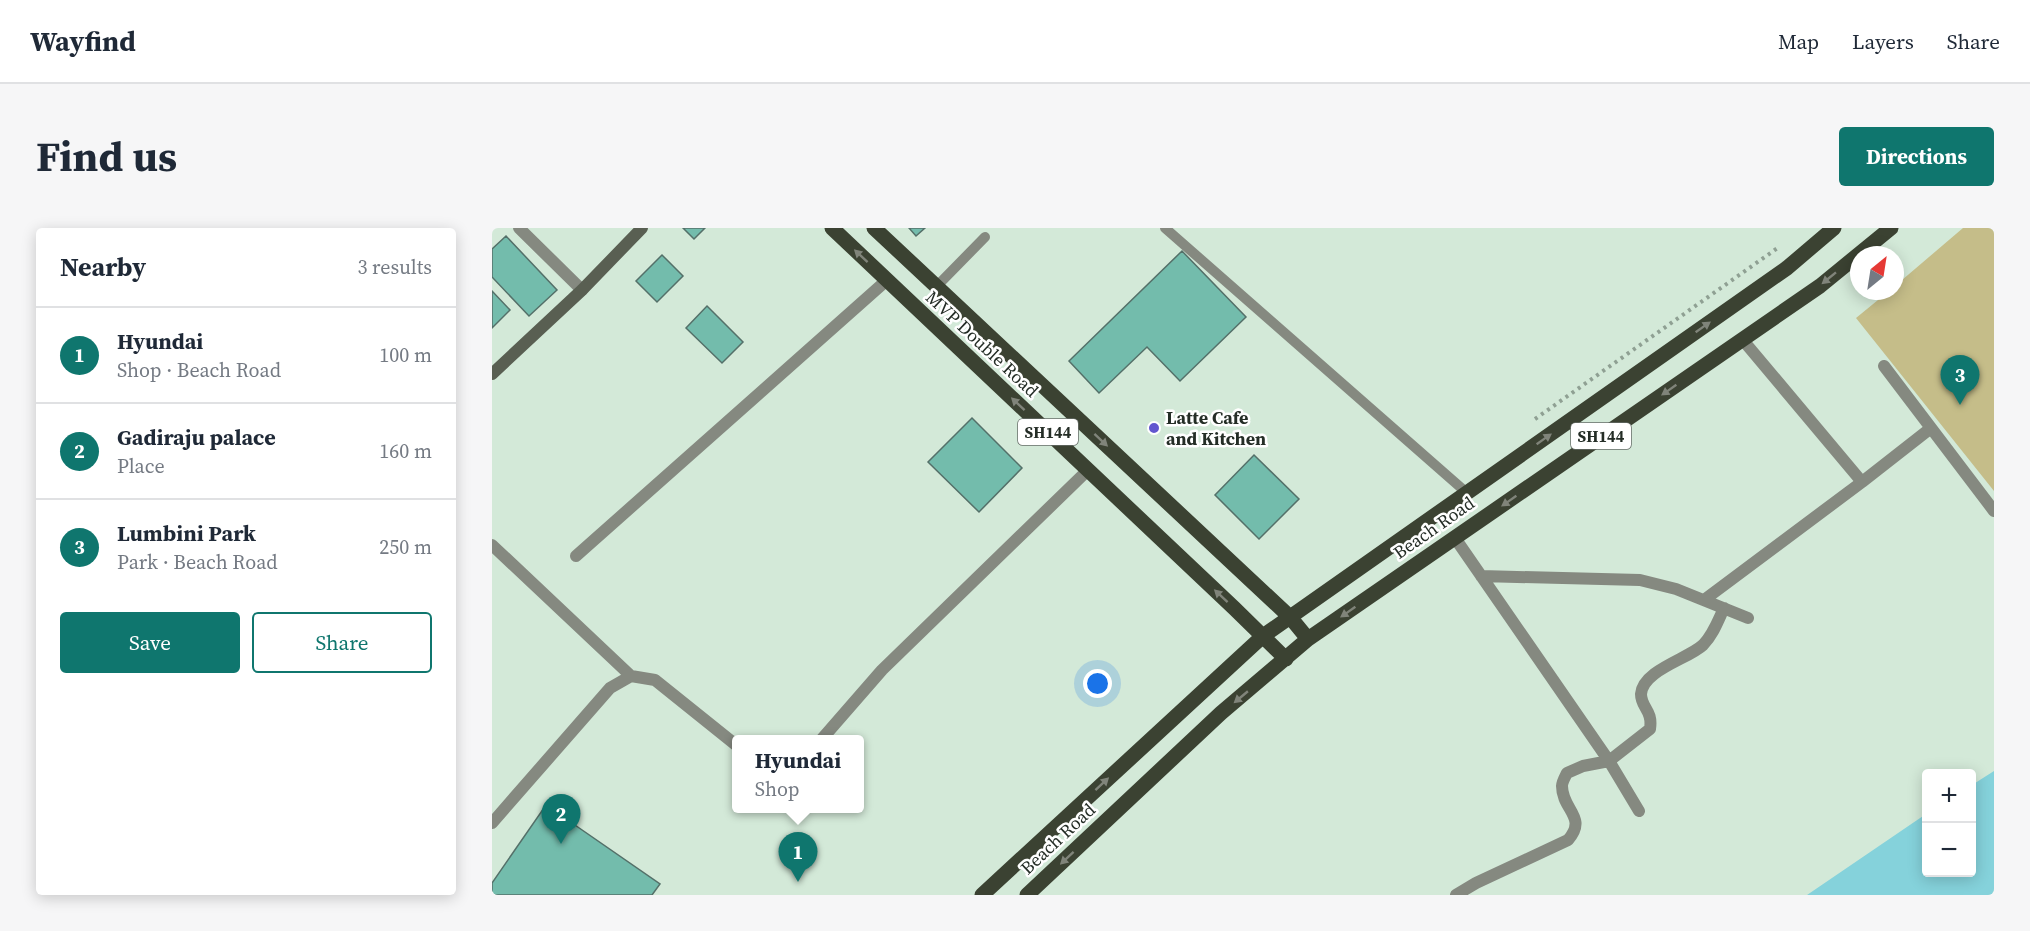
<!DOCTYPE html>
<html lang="en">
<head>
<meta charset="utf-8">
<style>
  :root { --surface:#fff; --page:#f6f6f7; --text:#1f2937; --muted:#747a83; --line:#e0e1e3; --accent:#0f766e }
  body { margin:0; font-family:"Source Serif 4",serif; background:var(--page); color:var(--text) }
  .controls { position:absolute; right:18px; bottom:18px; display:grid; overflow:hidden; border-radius:6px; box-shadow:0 3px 15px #0003 }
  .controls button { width:54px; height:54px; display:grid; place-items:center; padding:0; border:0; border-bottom:2px solid var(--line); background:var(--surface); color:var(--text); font:30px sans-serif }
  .compass { position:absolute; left:1358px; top:18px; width:54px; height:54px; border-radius:50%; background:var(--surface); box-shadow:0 3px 15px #0003; rotate:30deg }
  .you { position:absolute; left:606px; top:456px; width:21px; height:21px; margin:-15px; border:4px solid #fff; border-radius:50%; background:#1a73e8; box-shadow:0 0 0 9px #1a73e833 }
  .badge { display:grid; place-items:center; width:39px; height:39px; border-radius:50%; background:var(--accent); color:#fff; font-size:20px; font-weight:700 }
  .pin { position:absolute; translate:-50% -50px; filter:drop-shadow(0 2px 3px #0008) }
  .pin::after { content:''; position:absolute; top:32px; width:21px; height:18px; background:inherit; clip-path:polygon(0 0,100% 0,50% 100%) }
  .popup { position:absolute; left:240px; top:507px; width:132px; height:78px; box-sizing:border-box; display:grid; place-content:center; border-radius:6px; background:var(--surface); filter:drop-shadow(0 2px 4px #0005); font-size:20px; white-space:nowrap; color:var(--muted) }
  .popup b { font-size:22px; color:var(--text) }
  .popup::after { content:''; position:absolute; left:50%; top:100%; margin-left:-12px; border:12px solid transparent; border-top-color:var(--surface) }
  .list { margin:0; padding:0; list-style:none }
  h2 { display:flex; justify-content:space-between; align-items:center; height:78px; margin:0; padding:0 24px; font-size:26px }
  h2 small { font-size:20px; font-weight:400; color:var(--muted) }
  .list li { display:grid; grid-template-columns:39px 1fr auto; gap:18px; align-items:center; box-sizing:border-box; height:96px; padding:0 24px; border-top:2px solid var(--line) }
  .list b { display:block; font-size:22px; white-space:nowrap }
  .list p { margin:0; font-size:20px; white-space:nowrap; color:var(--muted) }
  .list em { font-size:20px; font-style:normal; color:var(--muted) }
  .actions { display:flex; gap:12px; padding:18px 24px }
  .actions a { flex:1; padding:14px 0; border:2px solid var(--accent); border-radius:6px; text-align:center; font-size:21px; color:var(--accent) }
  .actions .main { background:var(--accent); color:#fff }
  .map { position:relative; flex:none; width:1502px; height:667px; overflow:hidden; border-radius:6px }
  header { display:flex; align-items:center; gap:36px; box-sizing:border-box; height:84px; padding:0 30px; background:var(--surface); border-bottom:2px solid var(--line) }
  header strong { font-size:28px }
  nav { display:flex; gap:33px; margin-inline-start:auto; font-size:21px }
  .intro { display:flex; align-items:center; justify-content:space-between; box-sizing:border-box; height:144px; padding:0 36px }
  h1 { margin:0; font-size:42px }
  .button { padding:15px 27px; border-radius:6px; background:var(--accent); color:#fff; font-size:21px; font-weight:700 }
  main { display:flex; gap:36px; padding:0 36px }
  aside { flex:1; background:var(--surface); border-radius:6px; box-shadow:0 3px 15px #0003 }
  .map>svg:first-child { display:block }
  .green { fill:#c5bd89 }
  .water { fill:#85d2db }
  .building { fill:#73bcac; stroke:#547069; stroke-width:1.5 }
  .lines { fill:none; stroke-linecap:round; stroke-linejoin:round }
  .path { stroke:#8fa093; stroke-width:4; stroke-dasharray:3 4.5; stroke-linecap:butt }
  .lane { stroke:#858980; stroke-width:10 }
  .street { stroke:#858980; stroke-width:12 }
  .secondary { stroke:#595f52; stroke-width:12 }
  .primary { stroke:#3b4232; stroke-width:15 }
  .oneway { fill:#80847a }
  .poi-dot { fill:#6256cf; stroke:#fff; stroke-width:2 }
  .labels { text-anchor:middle; stroke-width:5; stroke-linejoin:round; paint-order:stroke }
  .shield { fill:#fff; stroke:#666c67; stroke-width:1.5 }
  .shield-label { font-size:16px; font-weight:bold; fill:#242d26 }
  .street-label { font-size:18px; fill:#242d26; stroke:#fff }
  .poi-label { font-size:18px; font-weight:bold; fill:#242d26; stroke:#fff; text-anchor:start }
</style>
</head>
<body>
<header>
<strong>Wayfind</strong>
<nav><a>Map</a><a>Layers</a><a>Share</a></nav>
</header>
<div class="intro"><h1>Find us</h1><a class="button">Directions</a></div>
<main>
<aside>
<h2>Nearby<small>3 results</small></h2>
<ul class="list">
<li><span class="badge">1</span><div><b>Hyundai</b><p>Shop · Beach Road</p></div><em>100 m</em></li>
<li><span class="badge">2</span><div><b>Gadiraju palace</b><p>Place</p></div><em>160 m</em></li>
<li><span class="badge">3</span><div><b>Lumbini Park</b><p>Park · Beach Road</p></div><em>250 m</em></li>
</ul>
<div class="actions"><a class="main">Save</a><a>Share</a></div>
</aside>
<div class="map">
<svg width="1502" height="667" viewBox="0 0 1502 667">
  <rect width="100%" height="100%" fill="#d3e9d8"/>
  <!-- green -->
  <path class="green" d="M1471 0H1502V263L1364 90 1397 63H1403V58Z"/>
  <!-- water -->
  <path class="water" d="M1502 543V667H1315L1434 586V644H1480V557Z"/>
  <!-- building -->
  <path class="building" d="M191 0H213L202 11Z
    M417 0H433L424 8Z
    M14 8 65 62 37 88 0 49V21Z
    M690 23 754 89 688 153 655 119 607 165 577 133Z
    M170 27 191 48 165 74 144 53Z
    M0 63 18 82 0 100Z
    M215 78 251 114 230 135 194 100Z
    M480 190 530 240 487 284 436 234Z
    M762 227 807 271 767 311 723 267Z
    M54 577 168 656 160 667H0V655Z"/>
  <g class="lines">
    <!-- path -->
    <path class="path" d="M1043 191 1287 19"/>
    <!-- lane -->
    <path class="lane" d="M673 0 975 265
      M445 58 493 9"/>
    <!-- street -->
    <path class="street" d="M27 0 90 62
      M1250 111 1370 254
      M1392 138 1502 283
      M963 310 1117 533 1147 583
      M0 317 139 448
      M84 328 395 52
      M989 348 1148 352 1184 361 1256 390
      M1212 372 1370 254 1439 200
      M329 512 390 442 596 242
      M0 595 118 460 139 448 163 452 244 517
      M964 667 984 655 1076 612C1096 589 1070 582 1070 558 1070 554 1073 549 1075 545L1091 538 1117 533 1158 501C1161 482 1149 480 1149 466 1151 442 1196 431 1211 417 1221 407 1226 393 1232 380"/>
    <!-- secondary -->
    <path class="secondary" d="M0 146 90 62 150 0"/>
    <!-- primary -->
    <path class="primary" d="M340 0 742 380 794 431
      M382 0 798 389 816 411
      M490 667 771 408 1295 40 1342 0
      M535 667 729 485 816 411 1328 58 1399 0"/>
  </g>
  <!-- one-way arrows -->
  <defs><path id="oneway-solid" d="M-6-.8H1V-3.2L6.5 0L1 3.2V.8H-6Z" transform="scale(1.5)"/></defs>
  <g class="oneway">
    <use href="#oneway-solid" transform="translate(369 28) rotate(-137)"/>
    <use href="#oneway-solid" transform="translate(1337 50) rotate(141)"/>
    <use href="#oneway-solid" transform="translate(1211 99) rotate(-35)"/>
    <use href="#oneway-solid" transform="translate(1177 162) rotate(145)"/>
    <use href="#oneway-solid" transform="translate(526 176) rotate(-137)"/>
    <use href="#oneway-solid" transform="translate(1052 211) rotate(-35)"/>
    <use href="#oneway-solid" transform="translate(609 212) rotate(43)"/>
    <use href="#oneway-solid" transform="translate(1017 273) rotate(145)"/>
    <use href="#oneway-solid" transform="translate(729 368) rotate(-137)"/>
    <use href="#oneway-solid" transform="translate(856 384) rotate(145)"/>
    <use href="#oneway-solid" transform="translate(749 469) rotate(140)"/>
    <use href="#oneway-solid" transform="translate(610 556) rotate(-43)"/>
    <use href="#oneway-solid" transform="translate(575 630) rotate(137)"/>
  </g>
  <!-- markers -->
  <circle class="poi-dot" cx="662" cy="200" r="6"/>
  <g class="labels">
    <!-- shield labels -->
    <g class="shield">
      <rect x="526" y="191" width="60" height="26" rx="4.5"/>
      <rect x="1079" y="195" width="60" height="26" rx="4.5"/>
    </g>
    <g class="shield-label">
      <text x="556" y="210">SH144</text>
      <text x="1109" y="214">SH144</text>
    </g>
    <!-- street labels -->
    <g class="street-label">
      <text transform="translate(490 116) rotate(43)" y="6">MVP Double Road</text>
      <text transform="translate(942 300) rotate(-35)" y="6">Beach Road</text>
      <text transform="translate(566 611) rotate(-43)" y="6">Beach Road</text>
    </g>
    <!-- poi labels -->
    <g class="poi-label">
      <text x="674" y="196">Latte Cafe<tspan x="674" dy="21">and Kitchen</tspan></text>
    </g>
  </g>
</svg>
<div class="controls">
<button>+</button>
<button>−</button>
</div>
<svg class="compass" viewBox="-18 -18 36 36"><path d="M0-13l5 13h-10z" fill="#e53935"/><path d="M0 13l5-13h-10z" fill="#747a83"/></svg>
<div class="you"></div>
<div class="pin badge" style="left:306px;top:654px">1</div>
<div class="popup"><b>Hyundai</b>Shop</div>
<div class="pin badge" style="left:69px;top:616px">2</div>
<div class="pin badge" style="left:1468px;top:177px">3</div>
</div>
</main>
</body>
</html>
